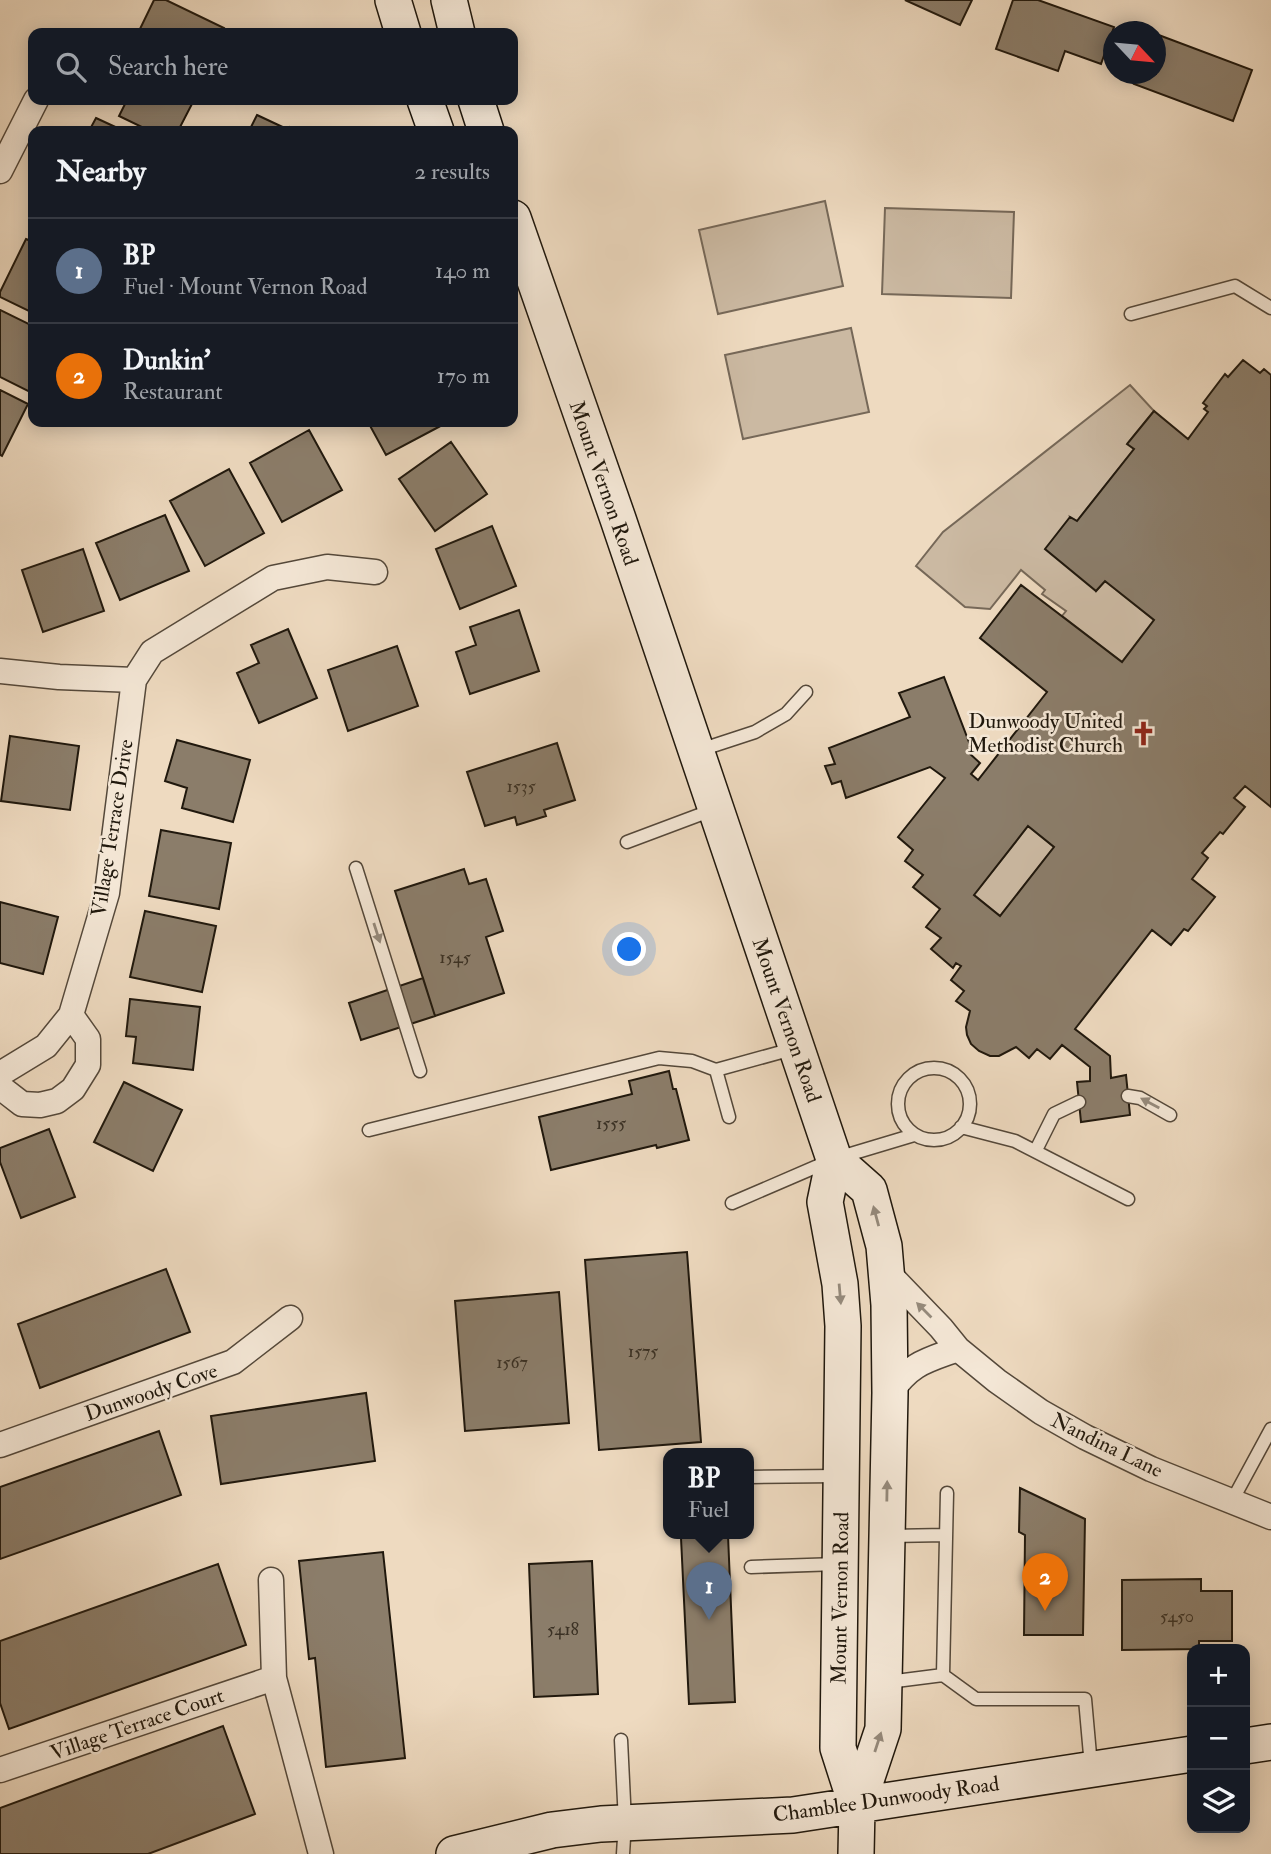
<!DOCTYPE html>
<html lang="en">
<head>
<meta charset="utf-8">
<style>
  :root { --surface:#171b24; --page:#242831; --text:#f1f3f6; --muted:#9ea1a6; --line:#363941; --accent:#0f766e }
  body { margin:0; font-family:"IM FELL Double Pica",serif; background:var(--page); color:var(--text) }
  .controls { position:absolute; right:21px; bottom:21px; display:grid; overflow:hidden; border-radius:14px; box-shadow:0 4px 18px #0003 }
  .controls button { width:63px; height:63px; display:grid; place-items:center; padding:0; border:0; border-bottom:2px solid var(--line); background:var(--surface); color:var(--text); font:35px sans-serif }
  .compass { position:absolute; left:1103px; top:21px; width:63px; height:63px; border-radius:50%; background:var(--surface); box-shadow:0 4px 18px #0003; rotate:116deg }
  .you { position:absolute; left:630px; top:950px; width:24px; height:24px; margin:-18px; border:5px solid #fff; border-radius:50%; background:#1a73e8; box-shadow:0 0 0 10px #1a73e833 }
  .badge { display:grid; place-items:center; width:46px; height:46px; border-radius:50%; background:var(--accent); color:#fff; font-size:23px; font-weight:700 }
  .pin { position:absolute; translate:-50% -58px; filter:drop-shadow(0 2px 4px #0008) }
  .pin::after { content:''; position:absolute; top:37px; width:24px; height:21px; background:inherit; clip-path:polygon(0 0,100% 0,50% 100%) }
  .popup { position:absolute; left:663px; top:1448px; width:91px; height:91px; box-sizing:border-box; display:grid; place-content:center; border-radius:14px; background:var(--surface); filter:drop-shadow(0 2px 5px #0005); font-size:23px; white-space:nowrap; color:var(--muted) }
  .popup b { font-size:26px; color:var(--text) }
  .popup::after { content:''; position:absolute; left:50%; top:100%; margin-left:-14px; border:14px solid transparent; border-top-color:var(--surface) }
  .list { margin:0; padding:0; list-style:none }
  h2 { display:flex; justify-content:space-between; align-items:center; height:91px; margin:0; padding:0 28px; font-size:30px }
  h2 small { font-size:23px; font-weight:400; color:var(--muted) }
  .list li { display:grid; grid-template-columns:46px 1fr auto; gap:21px; align-items:center; box-sizing:border-box; height:105px; padding:0 28px; border-top:2px solid var(--line) }
  .list b { display:block; font-size:26px; white-space:nowrap }
  .list p { margin:0; font-size:23px; white-space:nowrap; color:var(--muted) }
  .list em { font-size:23px; font-style:normal; color:var(--muted) }
  .icon { flex:none; width:38px; height:38px; fill:none; stroke:currentColor; stroke-width:2; stroke-linecap:round; stroke-linejoin:round }
  .map { position:relative; flex:none; width:1271px; height:1854px; overflow:hidden }
  .search { position:absolute; background:var(--surface); box-shadow:0 4px 18px #0003; left:28px; top:28px; width:490px; height:77px; display:flex; align-items:center; gap:18px; box-sizing:border-box; padding:0 24px; border-radius:14px; color:var(--muted); font-size:26px }
  .panel { position:absolute; background:var(--surface); box-shadow:0 4px 18px #0003; left:28px; top:126px; width:490px; height:301px; border-radius:14px }
  .map>svg:first-child { display:block }
  .green { fill:#cbb9a2; stroke:#766858; stroke-width:2 }
  .building { fill:#8b7d6a; stroke:#20180d; stroke-width:2; fill-rule:evenodd }
  .lines { fill:none; stroke-linecap:round; stroke-linejoin:round }
  .lane-casing { stroke:#54483a; stroke-width:15 }
  .street-casing { stroke:#54483a; stroke-width:27 }
  .secondary-casing { stroke:#20180d; stroke-width:38 }
  .lane { stroke:#f4e7d6; stroke-width:12 }
  .street { stroke:#f4e7d6; stroke-width:24 }
  .secondary { stroke:#f4e7d6; stroke-width:35 }
  .oneway { fill:#958a7c }
  .labels { text-anchor:middle; stroke-width:5; stroke-linejoin:round; paint-order:stroke }
  .number-label { font-size:18px; fill:#3b3124 }
  .street-label { font-size:21px; fill:#20180d; stroke:#f4e7d6 }
  .poi-label { font-size:21px; fill:#20180d; stroke:#f4e7d6; text-anchor:end }
</style>
</head>
<body>
<div class="map">
<svg width="1271" height="1854" viewBox="0 0 1271 1854">
  <rect width="100%" height="100%" fill="#eedac0"/>
  <filter id="stains"><feTurbulence type="fractalNoise" baseFrequency=".00286" numOctaves="4"/><feColorMatrix values="0 0 0 0 .2 0 0 0 0 .09 0 0 0 0 .02 0 0 0 .5 -.17"/></filter>
  <radialGradient id="worn" r=".72"><stop offset=".6" stop-color="#630" stop-opacity="0"/><stop offset="1" stop-color="#630" stop-opacity=".3"/></radialGradient>
  <!-- green -->
  <path class="green" d="M825 201 843 286 718 314 699 230Z
    M885 208 1014 212 1011 298 882 294Z
    M851 328 869 412 743 439 725 355Z
    M1130 385 1154 411 1128 443 1134 449 1077 521 1070 517 1096 591 1105 581 1154 620 1122 662 1062 616 1066 611 1042 594 1045 590 1021 570 990 609 965 607 916 566 943 532Z
    M1028 826 1054 847 1000 916 974 895Z"/>
  <!-- building -->
  <path class="building" d="M154 0H166L224 28 222 33H138Z
    M905 0H972L960 25Z
    M1013 0H1038L1114 27 1101 64 1065 51 1058 71 996 49Z
    M1156 34 1252 70 1233 121 1134 84 1139 74H1156Z
    M127 100H194L178 131H150L119 116Z
    M257 115 289 130 290 127 299 131H249Z
    M96 118 124 131H89Z
    M26 239 33 242V313L0 297V292Z
    M0 310 33 326 32 393 0 377Z
    M1243 360 1260 373 1264 369 1271 375V807L1245 786 1234 798 1245 807 1223 834 1220 832 1202 853 1208 858 1192 879 1215 897 1188 931 1184 929 1171 945 1152 930 1075 1029 1110 1056 1111 1078 1126 1075 1130 1115 1081 1122 1077 1082 1090 1081V1067L1062 1045 1050 1059 1037 1049 1029 1058 1016 1047 999 1056H990L979 1051 971 1044 967 1035 966 1027 970 1011 956 1001 964 991 951 980 961 966 956 963 953 968 931 949 941 938 926 927 940 909 913 887 923 875 905 861 913 850 898 837 945 778 930 767 846 798 841 781 832 784 825 766 835 764 829 748 910 717 899 693 944 677 972 750 968 752 980 763 971 774 978 780 1047 692 980 638 1021 585 1122 662 1154 620 1105 581 1096 591 1045 549 1070 517 1077 521 1134 449 1127 444 1154 411 1188 439 1208 412 1204 409 1207 406 1203 403 1225 374 1228 377ZM1028 826 1054 847 1000 916 974 895Z
    M0 390 28 404 2 456 0 455Z
    M368 422H448L386 455Z
    M309 430 342 490 282 522 250 463Z
    M451 442 487 494 435 531 399 479Z
    M229 469 264 533 205 566 170 501Z
    M165 515 189 571 120 600 96 543Z
    M492 526 516 586 460 609 436 549Z
    M83 549 104 611 43 632 22 570Z
    M519 610 539 671 470 694 456 652 476 645 470 627Z
    M288 629 317 698 259 723 237 673 259 663 251 645Z
    M397 646 418 706 348 731 328 670Z
    M10 736 79 746 70 810 1 801Z
    M177 740 250 760 233 822 182 808 187 788 165 781Z
    M557 743 575 800 544 810 546 816 517 825 515 817 485 826 467 772Z
    M161 830 231 843 219 909 149 896Z
    M464 869 469 884 486 879 503 931 486 937 504 993 435 1016 395 891Z
    M0 902 58 917 43 974 0 963Z
    M145 911 216 926 202 992 130 977Z
    M423 978 435 1016 361 1040 349 1003Z
    M130 999 200 1007 193 1070 133 1063 136 1037 126 1036Z
    M669 1071 673 1089H676L689 1140 657 1148 656 1145 551 1170 539 1117 632 1094 629 1081Z
    M124 1082 182 1110 153 1171 94 1142Z
    M49 1129 75 1197 21 1218 0 1162V1148Z
    M687 1252 701 1442 599 1450 585 1260Z
    M166 1269 190 1332 40 1388 18 1324Z
    M559 1292 569 1423 465 1431 455 1301Z
    M366 1393 375 1461 221 1484 211 1416Z
    M159 1431 181 1495 0 1559V1487Z
    M1020 1488 1085 1519 1083 1635H1024L1025 1535 1019 1532Z
    M728 1535 735 1702 689 1704 681 1538Z
    M383 1552 405 1758 326 1767 315 1658 309 1659 299 1561Z
    M592 1561 598 1694 534 1697 529 1564Z
    M218 1564 246 1645 9 1729 0 1703V1641Z
    M1201 1579V1591H1232V1641H1199V1649L1122 1650V1580Z
    M223 1726 255 1814 148 1854H0V1808Z"/>
  <g class="lines">
    <defs>
      <path id="lane" d="M1131 314 1235 286 1271 308
        M697 751 755 732 786 714 806 692
        M627 842 715 809
        M356 868 420 1071
        M898 1104a36 36 0 1 1 72 0a36 36 0 1 1-72 0Z
        M716 1070 729 1117
        M1128 1096 1140 1098 1170 1115
        M961 1127 1015 1141 1128 1199
        M369 1130 659 1058 692 1061 716 1070 796 1048
        M1036 1150 1054 1114 1079 1102
        M732 1203 834 1159 914 1135
        M751 1477 838 1476
        M947 1493 943 1675 976 1699H1085L1091 1766
        M1232 1501 1271 1429
        M890 1536 946 1535
        M751 1567 838 1564
        M888 1682 943 1675
        M621 1740 625 1822 623 1854"/>
      <path id="street" d="M0 171 36 100
        M0 671 59 677 134 680
        M0 1074 46 1046 71 1015 107 893 134 680 152 652 273 578 327 567 375 572
        M0 1087 22 1104 40 1105 57 1101 73 1089 88 1065V1039L71 1015
        M888 1273 941 1328 958 1349 997 1381 1041 1412 1085 1437 1151 1469 1271 1517
        M890 1393C911 1363 925 1361 958 1349
        M0 1445 233 1362 290 1318
        M271 1580 274 1678 321 1854
        M0 1770 274 1678"/>
      <path id="secondary" d="M393 0 403 33
        M449 0 457 33
        M425 100 436 131
        M476 100 486 131
        M513 218 618 519 834 1159 825 1202 840 1284 843 1326 838 1748 857 1807 856 1854
        M834 1159 869 1190 884 1246 889 1305 890 1393 883 1729 857 1807
        M1245 1746 1271 1742
        M454 1854 552 1830 601 1824 793 1815 1192 1754"/>
    </defs>
    <!-- lane casing -->
    <use href="#lane" class="lane-casing"/>
    <!-- street casing -->
    <use href="#street" class="street-casing"/>
    <!-- secondary casing -->
    <use href="#secondary" class="secondary-casing"/>
    <!-- lane -->
    <use href="#lane" class="lane"/>
    <!-- street -->
    <use href="#street" class="street"/>
    <!-- secondary -->
    <use href="#secondary" class="secondary"/>
  </g>
  <!-- one-way arrows -->
  <defs><path id="oneway-solid" d="M-6-.8H1V-3.2L6.5 0L1 3.2V.8H-6Z" transform="scale(1.75)"/></defs>
  <g class="oneway">
    <use href="#oneway-solid" transform="translate(377 933) rotate(72)"/>
    <use href="#oneway-solid" transform="translate(1150 1103) rotate(-152)"/>
    <use href="#oneway-solid" transform="translate(876 1216) rotate(-105)"/>
    <use href="#oneway-solid" transform="translate(840 1294) rotate(85)"/>
    <use href="#oneway-solid" transform="translate(924 1310) rotate(-135)"/>
    <use href="#oneway-solid" transform="translate(887 1491) rotate(-89)"/>
    <use href="#oneway-solid" transform="translate(878 1742) rotate(-72)"/>
  </g>
  <!-- icons -->
  <defs>
    <symbol id="church-bare" viewBox="-9 -9 18 18"><path d="M-1.2-6h2.4v3.5h3.3v2.4h-3.3V6h-2.4V-.1h-3.3v-2.4h3.3Z" fill="#8f2418" stroke="#f4e7d6" stroke-width="2.5" paint-order="stroke"/></symbol>
  </defs>
  <g fill-rule="evenodd">
    <use href="#church-bare" x="1126" y="716" width="35" height="35"/>
  </g>
  <g class="labels">
    <!-- number labels -->
    <g class="number-label">
      <text x="521" y="792">1535</text>
      <text x="455" y="963">1545</text>
      <text x="611" y="1129">1555</text>
      <text x="643" y="1357">1575</text>
      <text x="512" y="1368">1567</text>
      <text x="1177" y="1622">5450</text>
      <text x="563" y="1635">5418</text>
    </g>
    <!-- street labels -->
    <g class="street-label">
      <text transform="translate(604 483) rotate(71)" y="7">Mount Vernon Road</text>
      <text transform="translate(112 828) rotate(-81)" y="7">Village Terrace Drive</text>
      <text transform="translate(787 1020) rotate(71)" y="7">Mount Vernon Road</text>
      <text transform="translate(151 1392) rotate(-19)" y="7">Dunwoody Cove</text>
      <text transform="translate(1107 1445) rotate(26)" y="7">Nandina Lane</text>
      <text transform="translate(840 1598) rotate(-89)" y="7">Mount Vernon Road</text>
      <text transform="translate(137 1724) rotate(-19)" y="7">Village Terrace Court</text>
      <text transform="translate(886 1799) rotate(-8)" y="7">Chamblee Dunwoody Road</text>
    </g>
    <!-- poi labels -->
    <g class="poi-label">
      <text x="1123" y="728">Dunwoody United<tspan x="1123" dy="24">Methodist Church</tspan></text>
    </g>
  </g>
  <rect width="100%" height="100%" filter="url(#stains)"/>
  <rect width="100%" height="100%" fill="url(#worn)"/>
</svg>
<div class="controls">
<button>+</button>
<button>−</button>
<button><svg class="icon" aria-label="layers" viewBox="0 0 24 24"><path d="M12 4l9 5-9 5-9-5zM3 14l9 5 9-5"/></svg></button>
</div>
<svg class="compass" viewBox="-18 -18 36 36"><path d="M0-13l5 13h-10z" fill="#e53935"/><path d="M0 13l5-13h-10z" fill="#9ea1a6"/></svg>
<div class="you"></div>
<div class="pin badge" style="left:709px;top:1620px;background:#5c6f8a">1</div>
<div class="popup"><b>BP</b>Fuel</div>
<div class="pin badge" style="left:1045px;top:1611px;background:#e8710a">2</div>
<div class="search"><svg class="icon" aria-label="search" viewBox="0 0 24 24"><circle cx="10" cy="10" r="6"/><path d="M15 15l6 6"/></svg>Search here</div>
<section class="panel">
<h2>Nearby<small>2 results</small></h2>
<ul class="list">
<li><span class="badge" style="background:#5c6f8a">1</span><div><b>BP</b><p>Fuel · Mount Vernon Road</p></div><em>140 m</em></li>
<li><span class="badge" style="background:#e8710a">2</span><div><b>Dunkin'</b><p>Restaurant</p></div><em>170 m</em></li>
</ul>
</section>
</div>
</body>
</html>
